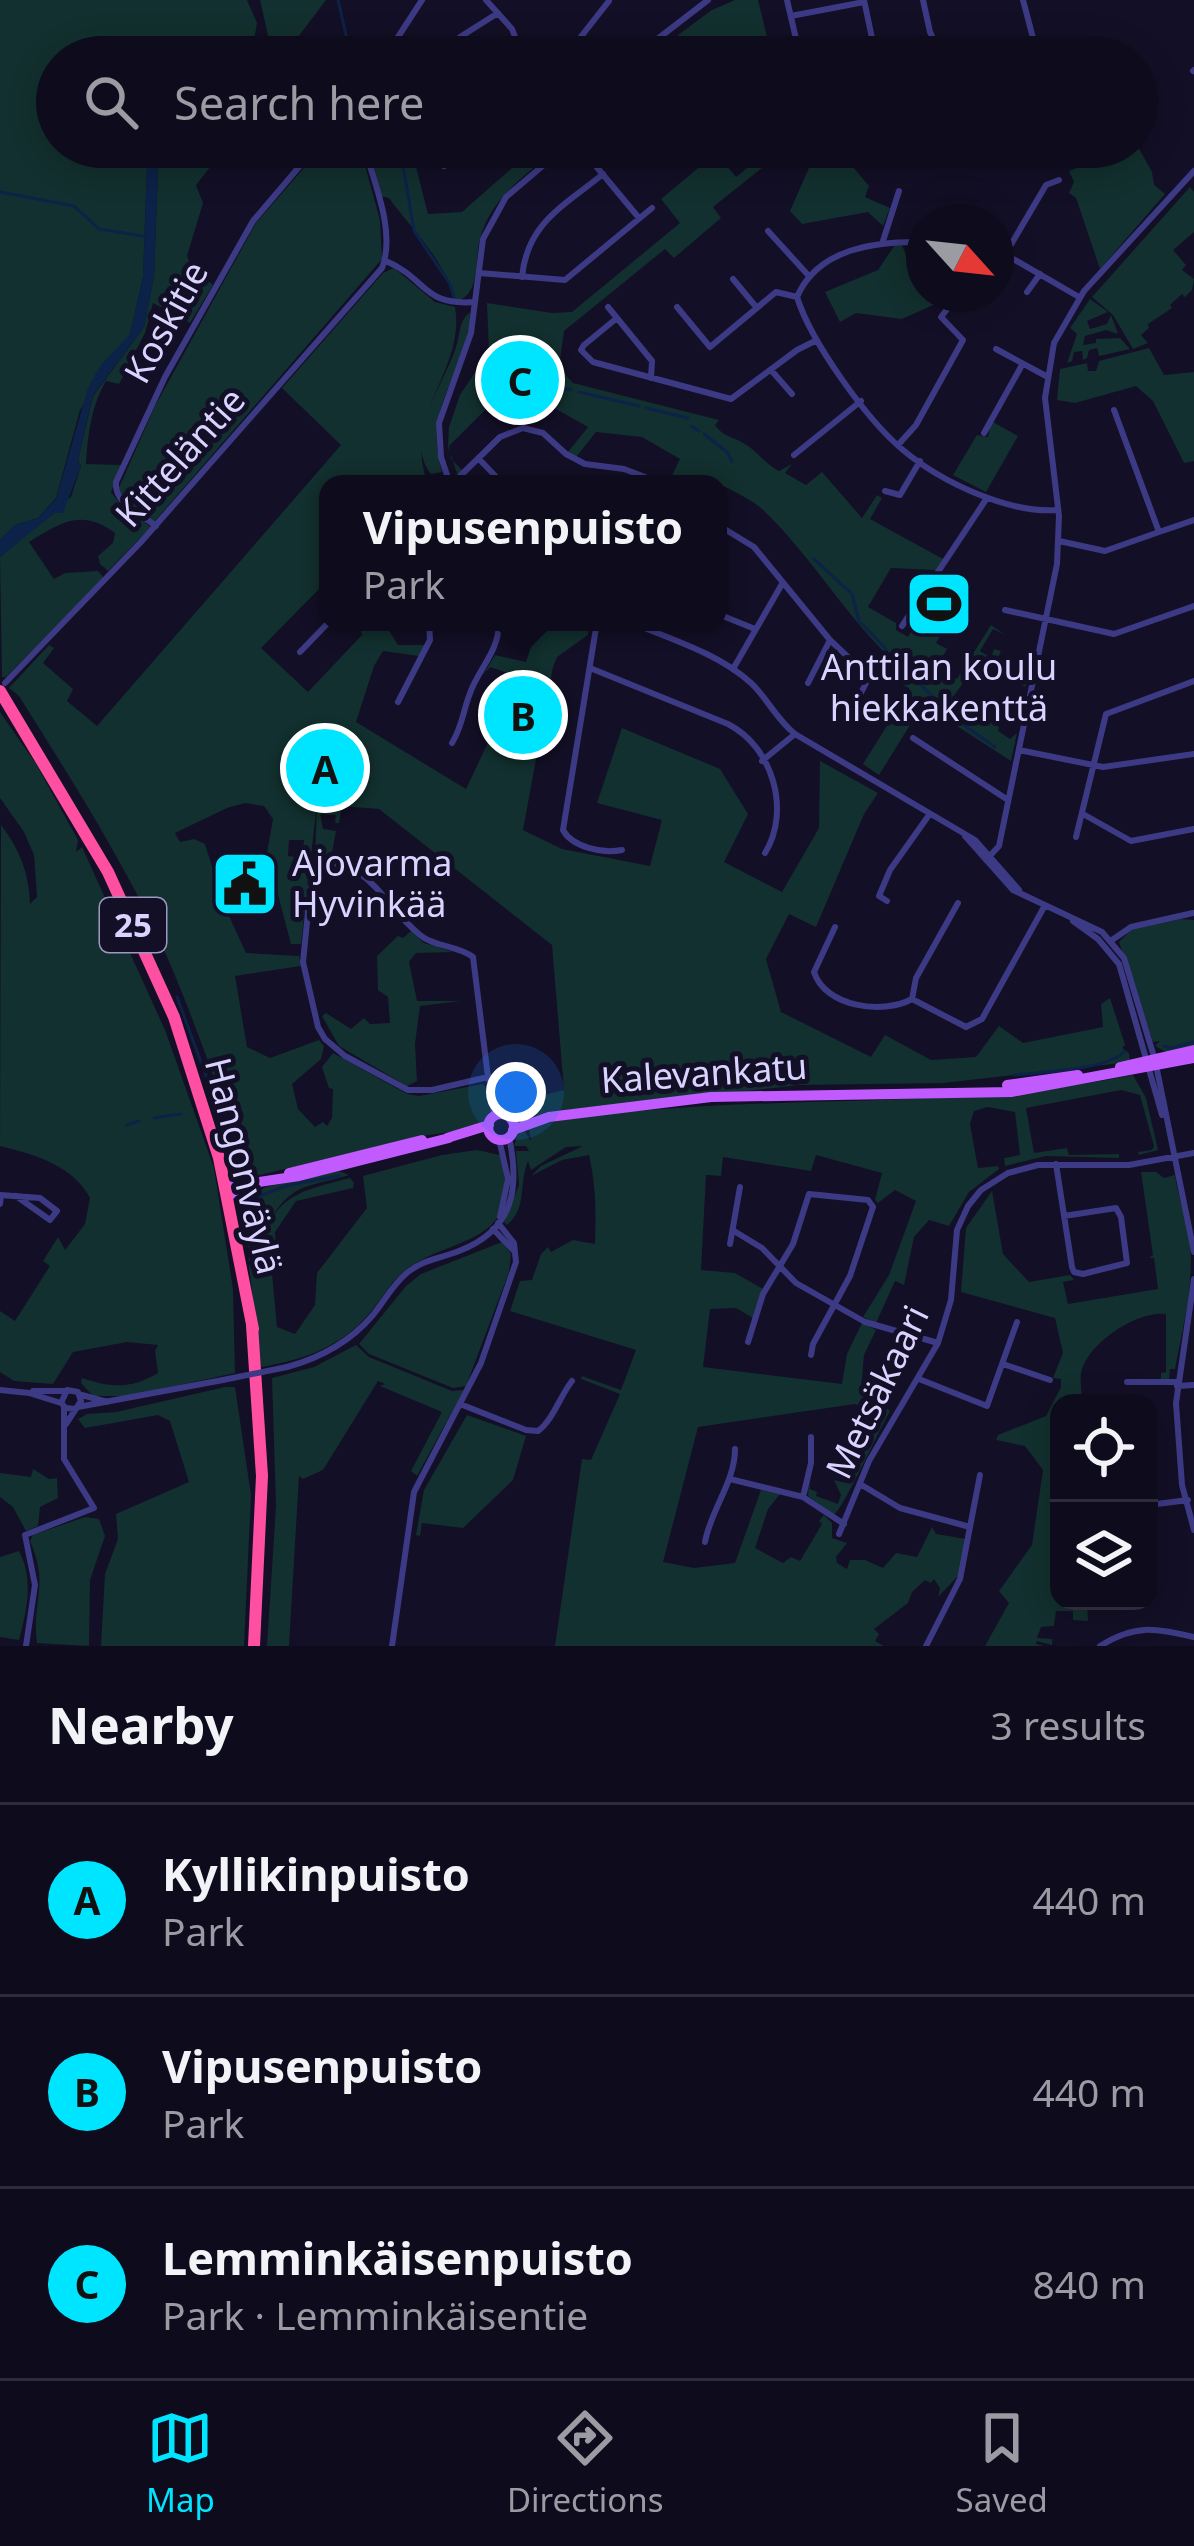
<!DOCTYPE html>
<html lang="en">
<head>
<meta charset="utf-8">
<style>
  :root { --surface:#0e0b1c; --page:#1c1929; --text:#f1f3f6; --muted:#9b9ba3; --line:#2e2b3b; --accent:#00e5ff }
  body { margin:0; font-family:"Noto Sans",sans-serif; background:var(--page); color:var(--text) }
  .controls { position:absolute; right:36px; bottom:36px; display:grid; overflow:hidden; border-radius:24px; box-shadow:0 6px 30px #0003 }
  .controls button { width:108px; height:108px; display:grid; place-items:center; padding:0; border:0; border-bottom:3px solid var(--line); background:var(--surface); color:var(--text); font:60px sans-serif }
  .compass { position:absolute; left:906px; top:204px; width:108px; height:108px; border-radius:50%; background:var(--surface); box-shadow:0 6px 30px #0003; rotate:117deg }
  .you { position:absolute; left:516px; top:1092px; width:42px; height:42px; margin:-30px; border:9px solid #fff; border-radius:50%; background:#1a73e8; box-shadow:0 0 0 18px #1a73e833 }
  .badge { display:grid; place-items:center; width:78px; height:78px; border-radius:50%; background:var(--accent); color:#111; font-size:39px; font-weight:700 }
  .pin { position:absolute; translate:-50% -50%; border:6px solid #fff; box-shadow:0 3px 12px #0006 }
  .popup { position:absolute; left:319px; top:475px; width:408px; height:156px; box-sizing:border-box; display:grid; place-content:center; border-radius:24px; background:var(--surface); filter:drop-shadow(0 3px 9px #0005); font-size:39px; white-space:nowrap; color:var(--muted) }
  .popup b { font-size:45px; color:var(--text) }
  .popup::after { content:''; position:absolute; left:50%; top:100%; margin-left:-24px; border:24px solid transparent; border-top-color:var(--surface) }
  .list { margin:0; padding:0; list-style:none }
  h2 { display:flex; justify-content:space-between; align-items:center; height:156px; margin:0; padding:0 48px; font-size:51px }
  h2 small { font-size:39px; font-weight:400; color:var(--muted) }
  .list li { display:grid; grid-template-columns:78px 1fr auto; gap:36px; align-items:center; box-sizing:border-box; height:192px; padding:0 48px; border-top:3px solid var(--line) }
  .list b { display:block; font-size:45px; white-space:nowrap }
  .list p { margin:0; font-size:39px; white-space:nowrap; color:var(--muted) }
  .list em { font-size:39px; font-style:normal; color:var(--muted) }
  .icon { flex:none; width:66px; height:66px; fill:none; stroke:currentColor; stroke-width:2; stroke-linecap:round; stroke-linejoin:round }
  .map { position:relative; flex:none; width:1194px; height:1646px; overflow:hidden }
  .search { position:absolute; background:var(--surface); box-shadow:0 6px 30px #0003; left:36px; right:36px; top:36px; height:132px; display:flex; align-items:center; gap:30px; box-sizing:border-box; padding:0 42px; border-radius:66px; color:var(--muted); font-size:45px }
  .sheet { height:732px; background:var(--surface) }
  nav { display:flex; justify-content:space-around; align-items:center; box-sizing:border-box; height:168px; border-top:3px solid var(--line); background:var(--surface); font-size:33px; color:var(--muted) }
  nav a { display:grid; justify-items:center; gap:6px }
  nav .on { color:var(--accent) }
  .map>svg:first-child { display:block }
  .green { fill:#12302f }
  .water { fill:#0c2248 }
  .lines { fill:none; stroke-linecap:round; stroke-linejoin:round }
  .stream { stroke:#0c2248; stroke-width:3 }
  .minor { stroke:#3d3a85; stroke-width:6 }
  .major { stroke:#c25bff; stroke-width:10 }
  .highway { stroke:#ff4fa3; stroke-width:12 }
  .minor-bridge { stroke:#3d3a85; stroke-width:6 }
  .labels { text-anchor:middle; stroke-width:10; stroke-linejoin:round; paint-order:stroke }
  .shield { fill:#130f26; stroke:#9e99be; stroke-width:3 }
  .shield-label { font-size:33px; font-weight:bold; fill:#d9d4ff }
  .street-label { font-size:36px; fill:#d9d4ff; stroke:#130f26 }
  .poi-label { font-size:36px; fill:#d9d4ff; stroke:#130f26 }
</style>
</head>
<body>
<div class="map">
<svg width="1194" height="1646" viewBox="0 0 1194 1646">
  <rect width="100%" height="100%" fill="#130f26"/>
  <!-- green -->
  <path class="green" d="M0 0H247L257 23 251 57H57V147H168L152 155 147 167 143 277 130 334 80 410 56 498 38 518 15 525 0 540Z
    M260 0H326L283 57H264L270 44Z
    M735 0H758L772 57H694L678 35 712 10Z
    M1137 145 1152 172 1154 185 1165 194 1100 269 1076 198 1069 193 1074 182 1069 171Z
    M196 147H226L196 185 203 203 187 256 191 266 213 285 190 323 153 303 145 333 119 384 106 381C91 407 88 434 86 464L122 465 111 492 121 505 151 527 108 571 100 564 98 556 113 543 115 533C81 508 60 523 29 542L54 579 65 573 98 571 104 578 6 677H2L0 557 71 497 81 466 78 460 93 396 144 327 154 276 158 168 164 159Z
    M322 147H360L380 220 382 259 154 522 127 502 118 490 155 406 256 223Z
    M368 147H411L428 214 462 212 536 147H560C528 173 492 196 480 238 474 260 482 296 454 302 448 263 412 230 389 198L380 196Z
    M773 147H845L842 154 869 186 865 197 890 208 883 226 868 212 802 224 790 211 812 161 794 151 777 156 713 207 721 218 674 258 665 249 564 331 559 368 573 383 719 420 715 425C724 438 736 437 748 446 759 454 766 464 779 471L792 464 785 473 806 485 822 472 862 518 877 495 882 498 870 519 945 560 937 570 891 568 868 607 896 623V630L908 637 915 625 911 621C921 605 929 590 942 571L964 580 961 591 956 589 951 595 956 599 937 630 941 634 936 643 947 649 941 660 954 669 953 677 957 679 991 625 1005 635 993 629 980 651 991 658 994 649 1001 651 996 661 1022 677 1031 669 1025 687 974 656 963 675 967 678 952 698 999 727 998 731 1010 739 1017 733 1011 761 923 704 879 775 863 764 910 689 881 671 872 681 871 675 884 652C840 607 807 551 761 508 745 495 721 486 703 475L697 484H668L680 459 642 437 596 432 576 457 568 452 588 427 531 395H500L449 446 451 459 463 471 458 476 448 447 449 427 460 395 489 351 487 303 552 313 572 312 680 223 661 199 716 153 736 177Z
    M1190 187 1194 192V232L1173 250 1186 265 1182 270 1194 279 1192 290 1185 297 1182 294 1170 305 1172 308 1148 324 1149 328 1141 335 1148 343 1133 349 1113 315 1092 297Z
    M895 245H902L915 278 924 275V294H939L942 301 902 319 856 313 840 322 825 292 878 270Z
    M394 268 435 302 455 307C466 371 401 413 428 484H328V580L261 648 308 692 362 635 358 622H373L374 629H388L398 645H426L419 656 383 651 374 666 356 722 466 789 519 677 490 667 483 675 495 655 526 662 536 632 534 622 589 624 588 635 557 657 553 667 523 830 562 849 650 866 662 820 597 803 622 728 720 769 748 814 724 862 782 892 819 828 820 761 878 793 864 814 816 927 789 914 766 959 781 1012 871 1057 885 1035 931 1060 976 1057 999 1026 1023 1043 1103 1027 1101 1004 1110 998 1125 1045 1122 1048 1129 1053 1130 1062 943 1083 799 1085 524 1117 509 1103 564 1090 552 945 379 809 342 806 339 823H335L336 815 320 814 323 829 336 831 331 858 315 857 317 803 311 856 302 855 296 849H303L304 840H289L288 856 310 859 301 944H291L267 853 273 819 264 806 245 803 227 808 175 833 180 842 194 839 205 844 224 905 246 953 299 956 301 966 235 976 247 1047 270 1058 319 1040 324 1046 321 1059 292 1084 298 1109 315 1127 323 1122 327 1126 332 1118 333 1089 329 1088 322 1067 333 1053 407 1094 419 1096 483 1084C493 1095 493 1116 483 1127L416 1137 252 1177 244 1166C218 1088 191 1009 157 934 117 851 68 774 19 696L9 688 49 645 54 648 43 663 73 689 67 701 97 726 341 445 282 388 383 273Z
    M1090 299 1108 312 1087 321 1090 329 1107 324 1111 315 1118 334 1106 330 1085 336 1083 345 1096 343V339L1120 338 1130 349 1099 356 1097 348 1089 350 1087 358 1083 360 1082 351 1074 352 1072 361 1067 363 1077 334 1070 328Z
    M470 312C470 373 421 401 442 472L431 474C402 438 445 383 456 347 461 332 458 322 470 312Z
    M1149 348 1164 375 1194 372V461L1184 463 1153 401 1136 386 1075 403 1057 400 1060 369 1087 363 1088 371H1096L1099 361Z
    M991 421 1018 436 986 492 953 475 977 435 988 437Z
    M0 712 36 764 78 840 76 852 82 847 165 1030 214 1168 233 1289 235 1373 129 1396H93L81 1383 82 1378C111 1388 131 1389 158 1373L155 1351 158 1345 127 1342 73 1352 53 1384 14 1381 0 1372V1311L15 1321 50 1266 43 1261 58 1237 65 1250 85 1224 90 1198C73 1165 33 1154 0 1146L1 825C20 850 29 873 30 904L37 897 34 855 24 832 0 798Z
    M1181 919 1194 920V1047L1168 1053 1155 1046 1160 1041 1153 1042 1119 942 1131 930Z
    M411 931 424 943 453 952 416 953 409 962 417 1001H461L420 1006 415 1044 417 1081 407 1086 339 1046 322 1016 326 1013 351 1029 364 1018 370 1024 390 1023 388 997 378 990 377 956 398 936 403 938Z
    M1133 1075 1146 1098 1158 1150 1139 1155 1138 1152 1152 1150 1154 1146 1140 1095 1121 1090 1026 1108 1034 1153 1067 1148 1069 1155 1119 1154V1158L1046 1156 1005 1166 1004 1158 1020 1155 1015 1112 988 1107 974 1111 970 1124 978 1168 998 1166 999 1169 969 1192 949 1226 929 1220 914 1237 904 1285 895 1281 876 1323 863 1317 889 1275 916 1201 895 1190 878 1203 875 1200 882 1173 816 1155 811 1171 723 1157 721 1176 706 1175 701 1270 735 1273 763 1289 753 1318 736 1308 710 1309 703 1367 842 1384 847 1354 862 1323 876 1330 864 1355 861 1389 890 1411C879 1430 844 1507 834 1515L808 1496 809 1479 810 1489 817 1492 816 1496 838 1504 841 1495 834 1480 846 1483 851 1470 842 1466 838 1471 842 1458 844 1462 857 1459 865 1442 852 1435 872 1440 868 1436 880 1416 855 1404 698 1427 663 1562 694 1568 735 1563 761 1490 780 1494 768 1509 755 1548 783 1563 791 1557 800 1561 822 1524 819 1521 824 1515 832 1523V1538L847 1543 836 1557 837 1563 847 1569 850 1560H865L883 1568 896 1553 917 1557 932 1527 936 1534 966 1539 958 1576 938 1597 940 1588 934 1579 931 1583 925 1580 912 1592 908 1603 874 1629 879 1634 875 1641 884 1646H555L582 1459 591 1460 620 1394 581 1379 582 1376 621 1390 636 1350 510 1311 520 1281 532 1280 541 1254 548 1247 551 1252 573 1240 595 1244C596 1211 596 1187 589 1155L562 1160 531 1176 541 1166 583 1146 566 1147 531 1170 528 1161C518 1185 528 1207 507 1225L504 1222 519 1185 516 1151H529L526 1146H514L518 1133 524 1130 531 1141 529 1129 540 1124C737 1089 938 1115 1133 1075Z
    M477 1150 500 1155C526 1250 447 1234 402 1273 388 1285 380 1302 367 1316 339 1348 302 1360 261 1367L249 1265 261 1256C268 1197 299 1191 350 1178L354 1183 353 1188 296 1201 275 1232 276 1250 270 1252 277 1327 295 1334 315 1305 317 1273 367 1208 363 1176 442 1155Z
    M339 1171 349 1175C313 1187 294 1181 272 1217 263 1230 259 1239 259 1255L249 1262 244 1198 266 1187Z
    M1141 1172H1156L1164 1178 1175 1175C1178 1199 1188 1219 1190 1242 1194 1285 1183 1327 1175 1369H1170L1169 1379H1161V1373L1166 1372V1314C1138 1310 1087 1343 1081 1373 1080 1382 1082 1394 1082 1403H1059V1601H1087L1088 1621 1073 1620V1611H1056L1054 1626 1041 1627 1037 1638 1052 1639V1645L1037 1641 1036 1644 1044 1646H985L1009 1603 999 1591 1032 1545 1043 1470 1025 1446 996 1440 998 1435 1046 1416 1061 1387V1379L1053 1378 1063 1353 1055 1318 961 1292 966 1228 992 1191 1003 1254 1029 1282 1070 1275 1074 1280 1063 1282 1068 1304 1158 1289 1154 1258H1149L1153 1255Z
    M502 1242 511 1254 509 1272 466 1386 453 1388 369 1354 359 1344 406 1286 421 1274Z
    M356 1345 369 1357 452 1391 464 1390 417 1476 411 1471 442 1412 380 1386 385 1384 378 1381 323 1470 303 1479 299 1476 289 1646H267L276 1506 272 1378 314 1367Z
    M225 1387H235L251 1495 244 1646H101L105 1574 118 1539 116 1514 189 1482 170 1421 158 1415 85 1428 78 1419 87 1414 116 1412Z
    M467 1415 526 1436 513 1480 463 1528 422 1523 420 1536 416 1535 424 1490Z
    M33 1469 49 1479 57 1478 58 1498 40 1507 38 1526 26 1531 13 1507 0 1497V1473L31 1477Z
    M85 1517 99 1519 105 1536 90 1580 89 1646 37 1643C31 1602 50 1587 30 1541L33 1535Z
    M19 1551C34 1580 27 1609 19 1640L0 1637V1557Z"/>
  <!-- water -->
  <path class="water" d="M168 147H196L165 159 158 168 154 276 144 327 93 395 78 460 81 466 63 513H55L0 557V540L15 525 38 518 56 499 88 388 100 366 130 334 143 277 147 167 152 155Z"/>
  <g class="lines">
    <!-- stream -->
    <path class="stream" d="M338 0 351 57
      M400 147 414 231 450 284 454 298
      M0 192 74 206 99 229 148 237
      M499 363 525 378
      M531 380 571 390
      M579 392 639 406
      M646 408 688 418
      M691 426 699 431
      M704 434 728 453 732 462
      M814 559 852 594 859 621 886 649
      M890 654 954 718 995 747
      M177 997 240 1168 248 1173
      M1164 1046 1171 1048 1194 1042
      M1014 1075C1041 1072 1106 1070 1124 1052
      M154 1118 181 1114
      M127 1125 139 1121
      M253 1259 249 1200 289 1185 339 1176"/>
    <!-- minor -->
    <path class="minor" d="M486 0 512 29 523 57
      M787 0 797 43 826 57
      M864 0 876 57
      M923 0 930 32 942 57
      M1023 0 1038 57
      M791 16 864 2
      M647 46 656 57
      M385 57 422 0
      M444 57 460 37 498 13
      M565 57 609 1
      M634 57 708 0
      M1193 71 1194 70
      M580 147 639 218
      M444 166 479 147
      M768 231 808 275
      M883 241 899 191
      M924 242C876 241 818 248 797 297 811 342 867 420 903 450 941 482 1009 514 1058 510
      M996 249 1079 297
      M1006 253 1046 185 1059 180
      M386 261C428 279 422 306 475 302
      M479 273 565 280 652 208
      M522 277C527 223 564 206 603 174
      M733 279 757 308
      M1027 292 1040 274
      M608 307 652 361 651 378
      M677 307 710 347 776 292 797 297
      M617 318 584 345 581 350 593 362 731 399 797 350 815 341
      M996 349 1046 376
      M771 370 792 394
      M984 433 1022 365
      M898 445 916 425 963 340 941 317 959 294
      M794 455 861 401
      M479 459 503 484
      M450 484 441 457 439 423 471 333 483 239 506 197 565 147
      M452 484 500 437 523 428 543 433 566 454 585 464 624 469 645 477
      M885 491 900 495 920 461
      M718 525 754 547 830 640 869 677 847 721
      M156 526C141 514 114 504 116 482L165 377 253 221 316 147
      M1159 532 1194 520
      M1059 541 1105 551 1159 532 1114 410
      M1005 610 1114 634 1194 606
      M718 614 755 629
      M597 622 563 830C572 847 603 854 622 850
      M630 622C670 639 718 653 751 683 768 699 776 719 795 734L975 840 1019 890
      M902 626 987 498
      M300 652 329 622
      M590 668 728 724C773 747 791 811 765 853
      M733 669 782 584
      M5 683 141 542 382 268C396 232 374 182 364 147
      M808 683 830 640
      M398 702 430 640 429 622
      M913 738 1008 800
      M452 743C462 727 463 712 469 696 478 668 499 653 499 622
      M1019 750 1103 767 1194 754
      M762 761 795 734
      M1083 814 1131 841 1194 829
      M965 836 1013 890 1102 932 1124 958 1155 1060 1194 1252
      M1076 837 1106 714 1194 681
      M986 860 999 846 1057 564 1059 516 1045 398 1054 343 1084 291 1194 171
      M887 901 879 896 890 870 929 815
      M1073 921 1098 939 1119 964 1162 1115
      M835 927 814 972C825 1007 883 1015 912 999L966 1027 982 1019 1044 907
      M1112 940 1131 927 1193 913
      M912 999 916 978 958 903
      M488 1077 432 1090H408L345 1056 325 1039 318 1027 303 962 313 862C370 858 381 903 420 935 434 947 457 945 473 957L488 1077 501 1115
      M491 1091 494 1117
      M499 1139 508 1179 500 1217
      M1056 1164 1072 1267 1074 1272 1083 1274 1127 1263 1121 1217 1116 1208 1064 1216
      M0 1204 1 1195 40 1198 57 1211 50 1220 16 1196
      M493 1229 513 1250
      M734 1231 762 1248 796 1283 865 1322 938 1343
      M730 1244 740 1187
      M1194 1279 1176 1403 1182 1485 1194 1530
      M748 1342 763 1294 793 1244 809 1194 868 1200 873 1207 850 1276 813 1344 811 1355
      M1003 1364 1050 1380
      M287 1367C320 1358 350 1342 373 1315 385 1300 393 1284 408 1272 423 1260 441 1258 459 1251 514 1230 520 1188 509 1137
      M919 1379 987 1406 1017 1322
      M1127 1382H1177
      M1177 1386 1194 1385
      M0 1390 29 1393 61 1403
      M33 1391H66
      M82 1395 107 1402
      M460 1404 526 1430 538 1431C553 1420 560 1396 572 1381
      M78 1407 223 1380
      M66 1424 81 1401 78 1392 67 1390 61 1403 66 1408 75 1409
      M730 1479 803 1497 844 1524
      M860 1484 900 1508 970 1527 960 1579 926 1646
      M803 1497 811 1463V1437
      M1149 1505 1188 1500
      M970 1527 980 1475
      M839 1534 869 1461 938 1343 951 1300 957 1230 968 1206 981 1190 1008 1173 1038 1165H1129L1194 1153
      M705 1542C711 1509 735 1482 735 1449
      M26 1646 35 1585 25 1535 94 1508 64 1459V1407
      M392 1646 414 1492 481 1363 516 1262 514 1243 498 1223
      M1100 1646C1135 1624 1153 1628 1194 1637"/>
    <!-- major -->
    <path class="major" d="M1120 1067 1194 1050
      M1007 1085 1078 1075
      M488 1127a13 13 0 1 1 26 0a13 13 0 1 1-26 0Z
      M513 1130 549 1117 711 1097 1011 1092 1194 1058
      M447 1138 489 1125
      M289 1173 422 1140
      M226 1187 299 1176 449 1138
      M227 1196 260 1182"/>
    <!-- highway -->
    <path class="highway" d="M0 691 108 872 174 1017 219 1158 253 1329
      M252 1325 262 1476 254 1646"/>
    <!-- minor-bridge -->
    <path class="minor-bridge" d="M223 1380 287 1367"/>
  </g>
  <!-- icons -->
  <defs>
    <symbol id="stadium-square" viewBox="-11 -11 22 22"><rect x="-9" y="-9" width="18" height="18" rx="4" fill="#00e5ff" stroke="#130f26"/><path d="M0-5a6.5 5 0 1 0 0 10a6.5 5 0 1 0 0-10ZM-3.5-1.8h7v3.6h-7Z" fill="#111"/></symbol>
    <symbol id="civic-square" viewBox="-11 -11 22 22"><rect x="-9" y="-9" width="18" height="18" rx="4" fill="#00e5ff" stroke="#130f26"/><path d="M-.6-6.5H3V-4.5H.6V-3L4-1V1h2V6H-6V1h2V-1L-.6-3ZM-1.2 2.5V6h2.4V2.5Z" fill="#111"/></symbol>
  </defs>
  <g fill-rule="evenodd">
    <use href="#stadium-square" x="901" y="566" width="76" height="76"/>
    <use href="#civic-square" x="207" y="846" width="76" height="76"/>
  </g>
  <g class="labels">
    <!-- shield labels -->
    <rect class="shield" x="100" y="898" width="66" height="54" rx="9"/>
    <g class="shield-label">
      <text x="133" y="937">25</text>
    </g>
    <!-- street labels -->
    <g class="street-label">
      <text transform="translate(166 322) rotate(-61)" y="13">Koskitie</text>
      <text transform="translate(180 457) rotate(-48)" y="13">Kitteläntie</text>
      <text transform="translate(704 1073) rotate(-4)" y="13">Kalevankatu</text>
      <text transform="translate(244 1166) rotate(76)" y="13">Hangonväylä</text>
      <text transform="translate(877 1392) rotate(-64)" y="13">Metsäkaari</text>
    </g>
    <!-- poi labels -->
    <g class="poi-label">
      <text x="939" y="680">Anttilan koulu<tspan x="939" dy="41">hiekkakenttä</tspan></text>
      <text x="292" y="876" text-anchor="start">Ajovarma<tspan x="292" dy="41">Hyvinkää</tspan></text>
    </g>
  </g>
</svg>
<div class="controls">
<button><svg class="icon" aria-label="locate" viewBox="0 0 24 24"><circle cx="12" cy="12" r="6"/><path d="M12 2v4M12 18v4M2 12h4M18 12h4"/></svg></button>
<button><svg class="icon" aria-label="layers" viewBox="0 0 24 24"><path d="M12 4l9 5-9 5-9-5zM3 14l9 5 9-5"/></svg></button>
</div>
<svg class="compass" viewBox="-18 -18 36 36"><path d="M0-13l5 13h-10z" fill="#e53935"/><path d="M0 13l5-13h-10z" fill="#9b9ba3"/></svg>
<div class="you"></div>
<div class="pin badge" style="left:325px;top:768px">A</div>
<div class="pin badge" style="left:523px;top:715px">B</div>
<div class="popup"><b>Vipusenpuisto</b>Park</div>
<div class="pin badge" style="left:520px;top:380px">C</div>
<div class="search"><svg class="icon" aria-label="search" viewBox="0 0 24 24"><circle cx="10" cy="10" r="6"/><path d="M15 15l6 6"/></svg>Search here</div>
</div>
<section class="sheet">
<h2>Nearby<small>3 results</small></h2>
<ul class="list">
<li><span class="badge">A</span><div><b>Kyllikinpuisto</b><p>Park</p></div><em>440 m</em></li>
<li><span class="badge">B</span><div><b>Vipusenpuisto</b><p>Park</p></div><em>440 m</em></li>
<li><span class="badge">C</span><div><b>Lemminkäisenpuisto</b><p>Park · Lemminkäisentie</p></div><em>840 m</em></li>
</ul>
</section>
<nav>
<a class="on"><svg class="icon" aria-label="map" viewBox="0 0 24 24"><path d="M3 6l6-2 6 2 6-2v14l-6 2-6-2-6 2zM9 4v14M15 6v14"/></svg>Map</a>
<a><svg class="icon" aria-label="directions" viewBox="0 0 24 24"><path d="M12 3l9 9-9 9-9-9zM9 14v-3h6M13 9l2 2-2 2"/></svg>Directions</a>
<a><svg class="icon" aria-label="saved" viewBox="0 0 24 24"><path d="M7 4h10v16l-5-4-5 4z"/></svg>Saved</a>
</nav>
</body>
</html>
